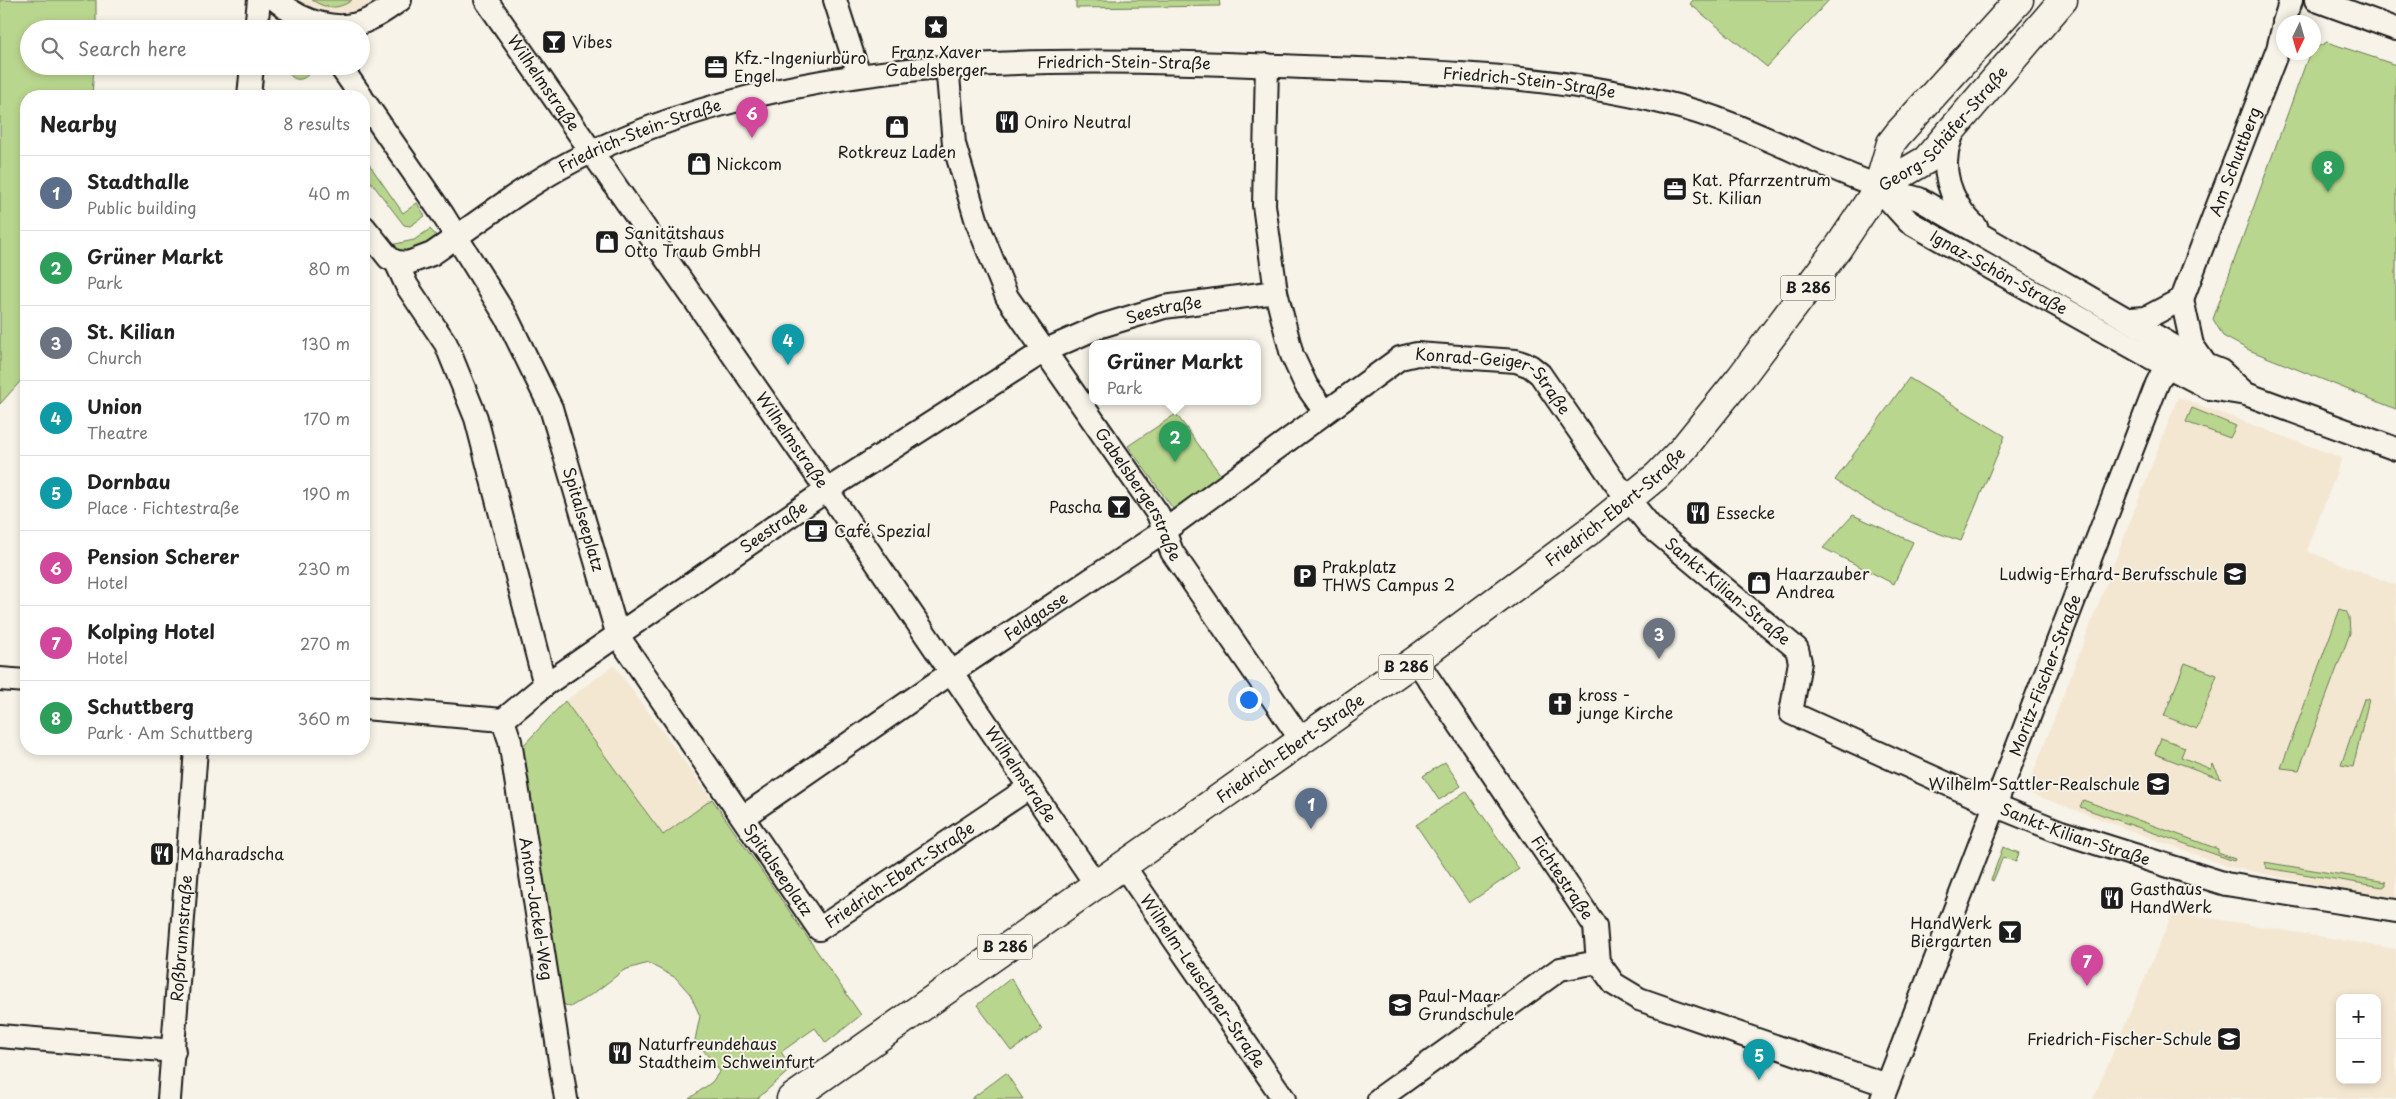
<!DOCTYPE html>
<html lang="en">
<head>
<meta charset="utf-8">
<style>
  :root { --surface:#fff; --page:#f2f2f2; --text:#222; --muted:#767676; --line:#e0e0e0; --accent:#111827 }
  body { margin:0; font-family:"Playpen Sans",sans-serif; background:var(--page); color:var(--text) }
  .controls { position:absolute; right:15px; bottom:15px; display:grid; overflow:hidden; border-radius:10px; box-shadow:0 2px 8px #0003 }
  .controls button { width:45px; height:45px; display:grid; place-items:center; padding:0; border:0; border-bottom:1px solid var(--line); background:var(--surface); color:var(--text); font:25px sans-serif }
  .compass { position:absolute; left:2276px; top:15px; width:45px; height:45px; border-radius:50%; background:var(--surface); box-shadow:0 2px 8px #0003; rotate:185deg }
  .you { position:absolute; left:1248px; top:699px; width:18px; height:18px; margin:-12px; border:4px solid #fff; border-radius:50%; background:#1a73e8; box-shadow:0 0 0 8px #1a73e833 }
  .badge { display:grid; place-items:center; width:32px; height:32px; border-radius:50%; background:var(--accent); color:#fff; font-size:16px; font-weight:700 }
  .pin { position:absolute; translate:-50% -41px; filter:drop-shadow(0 1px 2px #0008) }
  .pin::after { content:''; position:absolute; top:26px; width:18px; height:15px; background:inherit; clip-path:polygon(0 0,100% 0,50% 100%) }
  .popup { position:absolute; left:1089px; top:340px; width:172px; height:65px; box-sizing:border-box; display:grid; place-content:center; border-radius:10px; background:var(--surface); filter:drop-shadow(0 1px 4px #0005); font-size:16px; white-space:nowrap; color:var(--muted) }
  .popup b { font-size:19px; color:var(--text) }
  .popup::after { content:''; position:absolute; left:50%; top:100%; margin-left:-10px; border:10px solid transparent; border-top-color:var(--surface) }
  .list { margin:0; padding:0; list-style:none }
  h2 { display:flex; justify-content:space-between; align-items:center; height:65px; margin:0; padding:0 20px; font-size:21px }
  h2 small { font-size:16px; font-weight:400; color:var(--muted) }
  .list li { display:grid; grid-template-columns:32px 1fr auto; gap:15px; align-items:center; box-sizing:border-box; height:75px; padding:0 20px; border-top:1px solid var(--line) }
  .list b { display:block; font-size:19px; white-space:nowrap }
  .list p { margin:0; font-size:16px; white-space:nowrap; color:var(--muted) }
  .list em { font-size:16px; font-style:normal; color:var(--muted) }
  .icon { flex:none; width:28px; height:28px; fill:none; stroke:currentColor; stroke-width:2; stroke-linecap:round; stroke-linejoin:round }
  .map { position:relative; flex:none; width:2396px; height:1099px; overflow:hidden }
  .search { position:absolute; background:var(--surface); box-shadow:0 2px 8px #0003; left:20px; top:20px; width:350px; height:55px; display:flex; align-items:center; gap:12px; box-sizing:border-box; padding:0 18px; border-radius:28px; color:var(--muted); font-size:19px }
  .panel { position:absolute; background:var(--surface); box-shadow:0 2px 8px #0003; left:20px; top:90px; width:350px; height:665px; border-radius:20px }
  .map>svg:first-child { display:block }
  .built { fill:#f4e7d2; fill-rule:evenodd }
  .green { fill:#b9d68e; stroke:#6a7955 }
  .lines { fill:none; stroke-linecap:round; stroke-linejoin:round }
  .street-casing { stroke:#1c1c1c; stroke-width:26 }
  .primary-casing { stroke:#1c1c1c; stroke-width:31 }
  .street { stroke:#f7f3e8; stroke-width:22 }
  .primary { stroke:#f7f3e8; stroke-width:28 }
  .labels { text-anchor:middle; stroke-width:4; stroke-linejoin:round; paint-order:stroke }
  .shield { fill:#f7f3e8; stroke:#5e5c59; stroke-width:1 }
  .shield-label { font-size:15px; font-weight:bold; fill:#1c1c1c }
  .poi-label { font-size:16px; fill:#1c1c1c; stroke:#f7f3e8; text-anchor:start }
  .street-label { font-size:16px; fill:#1c1c1c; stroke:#f7f3e8 }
</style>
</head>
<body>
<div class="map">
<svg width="2396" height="1099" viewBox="0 0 2396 1099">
  <rect width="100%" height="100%" fill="#f7f3e8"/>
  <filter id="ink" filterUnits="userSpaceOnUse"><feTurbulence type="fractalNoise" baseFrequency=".02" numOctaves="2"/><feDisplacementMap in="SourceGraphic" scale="10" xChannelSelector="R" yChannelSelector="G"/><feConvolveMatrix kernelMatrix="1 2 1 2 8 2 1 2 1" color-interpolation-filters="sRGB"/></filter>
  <g filter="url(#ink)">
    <!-- built -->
    <path class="built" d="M300 0H388L355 18 306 12Z
      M2178 397 2342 458 2307 551 2396 585V900L2230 867 2026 792Z
      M614 665 712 799 663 835 565 701Z
      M2173 912 2396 949V1099H2093ZM2340 998H2377V1080H2340Z"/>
    <!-- green -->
    <path class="green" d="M0 0H96V29H29V66H94L92 96H26V375L0 404Z
      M312 0H352C338 10 326 9 312 0Z
      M1076 0H1219L1220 6 1076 8Z
      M1693 0H1829L1767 67 1690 4Z
      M2327 42 2396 65V409L2249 350 2223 336 2213 319 2307 60 2311 53 2314 52V49Z
      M286 66H304L309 74C299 84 289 79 286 66Z
      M364 157 403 213 417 203 425 216 410 226 404 225 364 173Z
      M430 229 440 240 401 254 386 246 414 240Z
      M1909 378 2005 436 1961 541C1917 527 1873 507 1835 480Z
      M2192 408 2236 426 2230 438 2186 422Z
      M1176 414 1223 478 1174 510 1128 446Z
      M1853 515 1913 542 1894 584 1823 548Z
      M2340 609 2346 611 2349 617 2350 633 2299 770 2281 768Z
      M2185 663 2217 675 2197 729 2164 716Z
      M2364 699H2369L2353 767 2341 765Z
      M565 701 663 835 712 799 861 1015 826 1043 815 1028 781 1052 792 1068 757 1099H689L712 1082 720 1071 695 1040 700 1016 690 994 676 978 648 963 624 970 594 993 570 1007 561 1003 520 749Z
      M2161 738 2185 747 2181 757 2211 769 2213 764 2221 779 2155 754Z
      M1445 762 1461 786 1439 800 1423 776Z
      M1466 791 1519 869 1469 903 1416 825Z
      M2083 800 2218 849V853L2235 859 2234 861 2080 807Z
      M2003 847 2019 853 2016 862 2003 857 1993 881 1991 880Z
      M2264 862 2386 882V885L2383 887 2266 868Z
      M1011 978 1042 1030 1011 1051 977 1005Z
      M1006 1073 1023 1099H971Z"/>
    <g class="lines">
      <defs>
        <g id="street">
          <path d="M276 0C301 22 339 35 370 19 381 14 390 7 400 0"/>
          <path id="s1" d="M486 0 827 490 1095 883"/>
          <path d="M835 0 859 75"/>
          <path d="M2316 0 2396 29"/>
          <path d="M2284 22 2291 0"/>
          <path d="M256 29 259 0"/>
          <path id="s2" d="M947 65 954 144 977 222 1007 297 1158 514 1172 552 1302 741"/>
          <path d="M1267 65 1264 205 1276 292 1292 355 1306 385 1325 412"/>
          <path d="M340 66 361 96"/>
          <path d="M249 96 252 66"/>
          <path id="s3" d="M364 101 443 215 507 318 551 408 618 636 819 929 1030 787"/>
          <path d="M1954 129C1952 136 1948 144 1947 152 1942 180 1956 209 1976 227"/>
          <path id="s4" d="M1878 188 1909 222 2150 357 2209 388 2246 394 2396 449"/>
          <path d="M364 227 389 258 396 262 407 286 446 344 476 418 545 685"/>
          <path id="s5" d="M396 262 408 263 432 254C483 219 533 179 589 153 805 52 1045 57 1278 66 1408 71 1538 72 1665 103 1754 124 1832 176 1919 199L2206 365 2221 371 2246 394"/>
          <path d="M2182 299 2192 345 2206 365"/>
          <path id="s6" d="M2130 319 2146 318 2182 299 2278 49 2284 25"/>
          <path id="s7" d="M1416 660 1595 926 1598 962 1614 984 1639 999 1887 1085"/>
          <path d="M0 679 26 681"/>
          <path id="s8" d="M364 708 503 720 545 685 827 490 1044 351 1101 326 1164 307 1276 292"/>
          <path id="s9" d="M503 720 510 741 566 1099"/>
          <path id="s10" d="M743 817 952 672 1164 531 1400 358 1417 354 1516 361 1530 366 1540 374 1613 480 1651 527 1797 649 1800 662 1791 713 1994 805 2061 832 2226 884 2396 911"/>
          <path id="s11" d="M1123 865 1284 1099"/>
          <path d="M0 1036 174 1051"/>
          <path id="s12" d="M169 1099 196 749"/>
          <path d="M1379 1099 1560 969 1598 962"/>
          <path id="s13" d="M1882 1099 2157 384 2166 366"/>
        </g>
        <g id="primary">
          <path id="s14" d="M1878 188 1926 160 2063 0"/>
          <path id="s15" d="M791 1099 1416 660 1592 529 1658 475 1683 449 1741 377 1838 248 1878 188 1891 143 1898 134 2019 0"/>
        </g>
      </defs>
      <!-- street casing -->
      <use href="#street" class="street-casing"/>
      <!-- primary casing -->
      <use href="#primary" class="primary-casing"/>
      <!-- street -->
      <use href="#street" class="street"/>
      <!-- primary -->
      <use href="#primary" class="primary"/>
    </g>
  </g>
  <!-- icons -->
  <defs>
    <symbol id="sight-square" viewBox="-11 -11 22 22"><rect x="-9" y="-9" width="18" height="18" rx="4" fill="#1c1c1c" stroke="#f7f3e8"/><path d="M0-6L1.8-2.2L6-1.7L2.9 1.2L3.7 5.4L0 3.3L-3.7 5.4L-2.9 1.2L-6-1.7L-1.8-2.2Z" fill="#fff"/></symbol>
    <symbol id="bar-square" viewBox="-11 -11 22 22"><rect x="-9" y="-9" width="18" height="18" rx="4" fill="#1c1c1c" stroke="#f7f3e8"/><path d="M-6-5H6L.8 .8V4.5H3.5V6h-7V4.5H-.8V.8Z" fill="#fff"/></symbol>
    <symbol id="office-square" viewBox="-11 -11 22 22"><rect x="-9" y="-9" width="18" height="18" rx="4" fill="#1c1c1c" stroke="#f7f3e8"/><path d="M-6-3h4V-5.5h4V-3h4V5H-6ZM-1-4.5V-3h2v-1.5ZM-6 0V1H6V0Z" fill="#fff"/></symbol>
    <symbol id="restaurant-square" viewBox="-11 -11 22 22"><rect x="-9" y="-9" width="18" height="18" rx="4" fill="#1c1c1c" stroke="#f7f3e8"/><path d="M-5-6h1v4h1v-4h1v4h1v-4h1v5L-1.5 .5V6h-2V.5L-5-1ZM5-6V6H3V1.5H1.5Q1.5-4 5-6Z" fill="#fff"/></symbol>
    <symbol id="shop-square" viewBox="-11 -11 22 22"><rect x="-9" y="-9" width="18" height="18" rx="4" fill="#1c1c1c" stroke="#f7f3e8"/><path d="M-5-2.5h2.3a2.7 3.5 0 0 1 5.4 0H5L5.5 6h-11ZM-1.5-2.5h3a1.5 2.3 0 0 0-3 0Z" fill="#fff"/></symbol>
    <symbol id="cafe-square" viewBox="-11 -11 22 22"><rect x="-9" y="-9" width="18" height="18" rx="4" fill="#1c1c1c" stroke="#f7f3e8"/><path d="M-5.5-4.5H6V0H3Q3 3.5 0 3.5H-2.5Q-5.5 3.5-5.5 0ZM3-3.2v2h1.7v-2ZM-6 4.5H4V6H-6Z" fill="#fff"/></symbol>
    <symbol id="school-square" viewBox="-11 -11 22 22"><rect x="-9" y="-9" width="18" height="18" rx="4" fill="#1c1c1c" stroke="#f7f3e8"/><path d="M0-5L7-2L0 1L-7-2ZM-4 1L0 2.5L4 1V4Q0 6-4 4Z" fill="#fff"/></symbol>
    <symbol id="parking-square" viewBox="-11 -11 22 22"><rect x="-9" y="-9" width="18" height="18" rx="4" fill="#1c1c1c" stroke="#f7f3e8"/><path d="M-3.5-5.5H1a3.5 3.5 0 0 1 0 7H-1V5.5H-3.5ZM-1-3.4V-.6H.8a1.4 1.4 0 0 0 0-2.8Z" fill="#fff"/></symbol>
    <symbol id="church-square" viewBox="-11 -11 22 22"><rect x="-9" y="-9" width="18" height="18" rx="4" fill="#1c1c1c" stroke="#f7f3e8"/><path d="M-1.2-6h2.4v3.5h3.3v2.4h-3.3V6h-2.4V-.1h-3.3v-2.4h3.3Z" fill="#fff"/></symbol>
  </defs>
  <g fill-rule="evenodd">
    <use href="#sight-square" x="922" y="13" width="28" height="28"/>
    <use href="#bar-square" x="540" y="28" width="28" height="28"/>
    <use href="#office-square" x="702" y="53" width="28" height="28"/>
    <use href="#restaurant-square" x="993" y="108" width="28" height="28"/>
    <use href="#shop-square" x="883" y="113" width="28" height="28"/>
    <use href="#shop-square" x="685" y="150" width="28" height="28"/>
    <use href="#office-square" x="1661" y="175" width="28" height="28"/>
    <use href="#shop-square" x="593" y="228" width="28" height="28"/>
    <use href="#bar-square" x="1105" y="493" width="28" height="28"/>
    <use href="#restaurant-square" x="1684" y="499" width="28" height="28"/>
    <use href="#cafe-square" x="802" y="517" width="28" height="28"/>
    <use href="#school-square" x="2221" y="560" width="28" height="28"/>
    <use href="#parking-square" x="1291" y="562" width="28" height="28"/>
    <use href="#shop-square" x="1745" y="569" width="28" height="28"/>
    <use href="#church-square" x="1546" y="690" width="28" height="28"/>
    <use href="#school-square" x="2144" y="770" width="28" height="28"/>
    <use href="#restaurant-square" x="148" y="840" width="28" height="28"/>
    <use href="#restaurant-square" x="2098" y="884" width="28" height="28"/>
    <use href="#bar-square" x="1996" y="918" width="28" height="28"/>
    <use href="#school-square" x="1386" y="991" width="28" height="28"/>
    <use href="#school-square" x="2215" y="1025" width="28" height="28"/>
    <use href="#restaurant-square" x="606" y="1039" width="28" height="28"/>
  </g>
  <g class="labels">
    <!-- shield labels -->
    <g class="shield">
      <rect x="1780.5" y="275.5" width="55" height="25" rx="4"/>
      <rect x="1378.5" y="654.5" width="55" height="25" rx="4"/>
      <rect x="977.5" y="934.5" width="55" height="25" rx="4"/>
    </g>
    <g class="shield-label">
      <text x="1808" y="293">B 286</text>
      <text x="1406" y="672">B 286</text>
      <text x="1005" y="952">B 286</text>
    </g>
    <!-- poi labels -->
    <g class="poi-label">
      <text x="572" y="48">Vibes</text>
      <text x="936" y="58" text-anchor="middle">Franz Xaver<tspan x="936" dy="18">Gabelsberger</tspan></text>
      <text x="734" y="64">Kfz.-Ingeniurbüro<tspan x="734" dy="18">Engel</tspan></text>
      <text x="1024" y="128">Oniro Neutral</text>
      <text x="897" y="158" text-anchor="middle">Rotkreuz Laden</text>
      <text x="716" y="170">Nickcom</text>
      <text x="1692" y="186">Kat. Pfarrzentrum<tspan x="1692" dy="18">St. Kilian</tspan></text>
      <text x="624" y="239">Sanitätshaus<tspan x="624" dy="18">Otto Traub GmbH</tspan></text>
      <text x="1102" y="513" text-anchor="end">Pascha</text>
      <text x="1716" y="519">Essecke</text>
      <text x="834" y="537">Café Spezial</text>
      <text x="1322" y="573">Prakplatz<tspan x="1322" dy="18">THWS Campus 2</tspan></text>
      <text x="1776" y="580">Haarzauber<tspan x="1776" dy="18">Andrea</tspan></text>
      <text x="2218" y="580" text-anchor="end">Ludwig-Erhard-Berufsschule</text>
      <text x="1578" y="701">kross -<tspan x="1578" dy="18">junge Kirche</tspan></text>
      <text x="2140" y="790" text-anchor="end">Wilhelm-Sattler-Realschule</text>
      <text x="180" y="860">Maharadscha</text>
      <text x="2130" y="895">Gasthaus<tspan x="2130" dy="18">HandWerk</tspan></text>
      <text x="1992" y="929" text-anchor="end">HandWerk<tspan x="1992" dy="18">Biergarten</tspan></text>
      <text x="1418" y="1002">Paul-Maar<tspan x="1418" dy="18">Grundschule</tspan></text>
      <text x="2212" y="1045" text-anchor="end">Friedrich-Fischer-Schule</text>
      <text x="638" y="1050">Naturfreundehaus<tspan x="638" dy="18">Stadtheim Schweinfurt</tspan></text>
    </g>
    <!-- street labels -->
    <g class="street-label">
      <text dy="6" stroke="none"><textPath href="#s5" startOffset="772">Friedrich-Stein-Straße</textPath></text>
      <text dy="6" stroke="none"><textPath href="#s5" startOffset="1178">Friedrich-Stein-Straße</textPath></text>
      <text dy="6" stroke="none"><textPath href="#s1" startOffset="101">Wilhelmstraße</textPath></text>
      <text dy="6" stroke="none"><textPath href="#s14" startOffset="89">Georg-Schäfer-Straße</textPath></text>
      <text dy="6" stroke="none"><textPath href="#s5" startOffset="278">Friedrich-Stein-Straße</textPath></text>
      <text dy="6" stroke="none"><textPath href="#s6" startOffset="204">Am Schuttberg</textPath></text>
      <text dy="6" stroke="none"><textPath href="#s4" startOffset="149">Ignaz-Schön-Straße</textPath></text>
      <text dy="6" stroke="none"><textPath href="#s8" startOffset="922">Seestraße</textPath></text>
      <text dy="6" stroke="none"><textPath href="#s10" startOffset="905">Konrad-Geiger-Straße</textPath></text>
      <text dy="6" stroke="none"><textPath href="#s1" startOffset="536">Wilhelmstraße</textPath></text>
      <text dy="6" stroke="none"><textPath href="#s2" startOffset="479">Gabelsbergerstraße</textPath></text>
      <text dy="6" stroke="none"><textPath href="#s15" startOffset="1015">Friedrich-Ebert-Straße</textPath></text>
      <text dy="6" stroke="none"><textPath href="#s3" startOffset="476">Spitalseeplatz</textPath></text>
      <text dy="6" stroke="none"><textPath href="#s8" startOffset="472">Seestraße</textPath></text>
      <text dy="6" stroke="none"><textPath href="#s10" startOffset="1235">Sankt-Kilian-Straße</textPath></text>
      <text dy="6" stroke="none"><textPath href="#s10" startOffset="355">Feldgasse</textPath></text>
      <text dy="6" stroke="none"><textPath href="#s13" startOffset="454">Moritz-Fischer-Straße</textPath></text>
      <text dy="6" stroke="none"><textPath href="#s15" startOffset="610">Friedrich-Ebert-Straße</textPath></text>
      <text dy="6" stroke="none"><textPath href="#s1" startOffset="941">Wilhelmstraße</textPath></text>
      <text dy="6" stroke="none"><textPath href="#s10" startOffset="1700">Sankt-Kilian-Straße</textPath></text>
      <text dy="6" stroke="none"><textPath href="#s3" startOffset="881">Spitalseeplatz</textPath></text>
      <text dy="6" stroke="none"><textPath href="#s3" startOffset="1050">Friedrich-Ebert-Straße</textPath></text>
      <text dy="6" stroke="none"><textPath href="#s7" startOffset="262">Fichtestraße</textPath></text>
      <text dy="6" stroke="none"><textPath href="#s9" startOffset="192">Anton-Jackel-Weg</textPath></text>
      <text dy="6" stroke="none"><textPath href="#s12" startOffset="161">Roßbrunnstraße</textPath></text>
      <text dy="6" stroke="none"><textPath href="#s11" startOffset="141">Wilhelm-Leuschner-Straße</textPath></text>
    </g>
  </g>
</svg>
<div class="controls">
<button>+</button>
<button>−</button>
</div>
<svg class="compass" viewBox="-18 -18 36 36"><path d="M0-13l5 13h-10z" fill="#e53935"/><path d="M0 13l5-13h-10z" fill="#767676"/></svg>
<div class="you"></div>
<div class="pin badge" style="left:1311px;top:829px;background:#5c6f8a">1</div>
<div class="pin badge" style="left:1175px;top:462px;background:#2e9e5b">2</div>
<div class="popup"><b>Grüner Markt</b>Park</div>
<div class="pin badge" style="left:1659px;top:659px;background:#6b7280">3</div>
<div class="pin badge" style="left:788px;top:365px;background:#0f9aa8">4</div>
<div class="pin badge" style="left:1759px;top:1080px;background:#0f9aa8">5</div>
<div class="pin badge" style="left:752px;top:138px;background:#d1479c">6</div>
<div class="pin badge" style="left:2087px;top:986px;background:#d1479c">7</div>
<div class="pin badge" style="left:2328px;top:192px;background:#2e9e5b">8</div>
<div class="search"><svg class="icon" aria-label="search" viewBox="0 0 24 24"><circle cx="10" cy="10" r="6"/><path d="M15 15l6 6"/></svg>Search here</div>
<section class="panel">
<h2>Nearby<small>8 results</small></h2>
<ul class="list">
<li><span class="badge" style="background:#5c6f8a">1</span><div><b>Stadthalle</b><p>Public building</p></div><em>40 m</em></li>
<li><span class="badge" style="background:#2e9e5b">2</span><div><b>Grüner Markt</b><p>Park</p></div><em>80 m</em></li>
<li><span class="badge" style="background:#6b7280">3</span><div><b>St. Kilian</b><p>Church</p></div><em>130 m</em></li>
<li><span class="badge" style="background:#0f9aa8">4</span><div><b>Union</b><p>Theatre</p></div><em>170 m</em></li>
<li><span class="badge" style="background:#0f9aa8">5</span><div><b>Dornbau</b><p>Place · Fichtestraße</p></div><em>190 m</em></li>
<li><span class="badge" style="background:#d1479c">6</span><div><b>Pension Scherer</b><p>Hotel</p></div><em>230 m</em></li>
<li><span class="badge" style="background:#d1479c">7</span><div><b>Kolping Hotel</b><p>Hotel</p></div><em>270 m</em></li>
<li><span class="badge" style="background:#2e9e5b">8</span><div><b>Schuttberg</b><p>Park · Am Schuttberg</p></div><em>360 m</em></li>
</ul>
</section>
</div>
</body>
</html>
